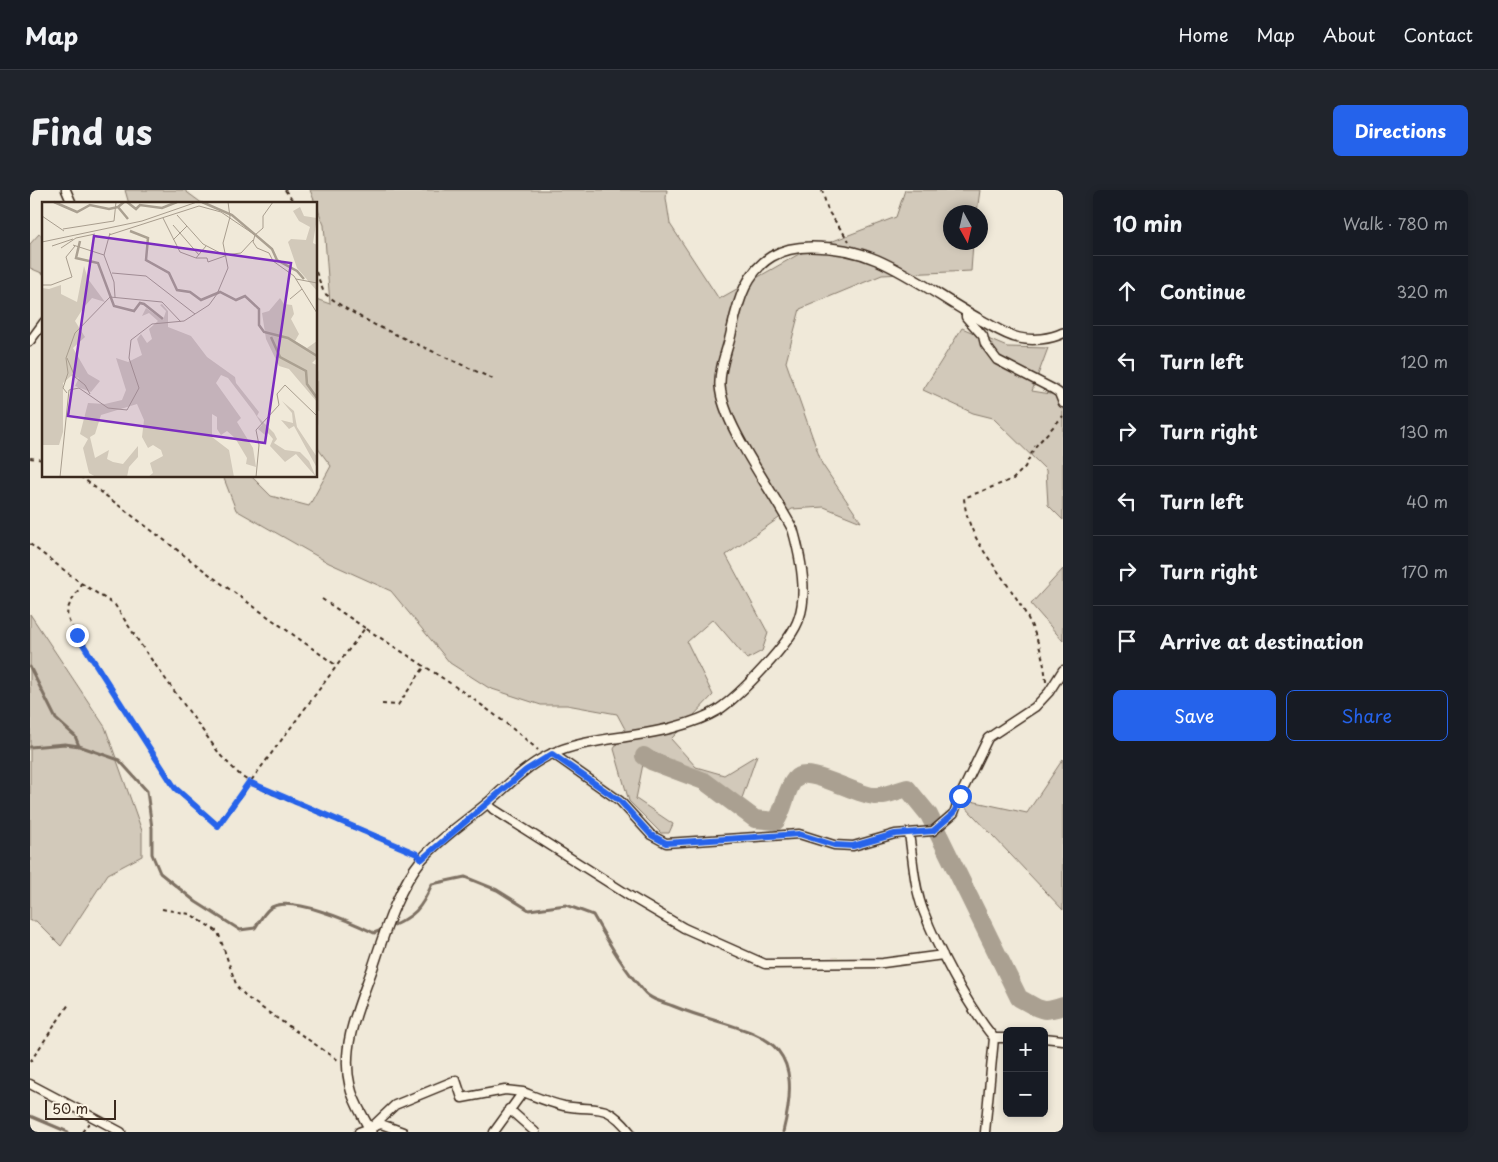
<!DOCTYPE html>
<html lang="en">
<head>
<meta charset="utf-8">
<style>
  :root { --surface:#171b24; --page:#20242c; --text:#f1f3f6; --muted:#9ea1a6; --line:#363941; --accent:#2563eb }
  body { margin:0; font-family:"Playpen Sans",sans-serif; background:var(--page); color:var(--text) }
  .controls { position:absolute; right:15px; bottom:15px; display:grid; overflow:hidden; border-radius:8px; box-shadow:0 2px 8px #0003 }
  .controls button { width:45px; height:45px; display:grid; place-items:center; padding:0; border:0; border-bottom:1px solid var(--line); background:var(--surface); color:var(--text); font:25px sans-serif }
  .compass { position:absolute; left:913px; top:15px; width:45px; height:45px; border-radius:50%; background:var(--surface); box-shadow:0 2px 8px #0003; rotate:172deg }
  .scale { position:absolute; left:15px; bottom:12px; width:71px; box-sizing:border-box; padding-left:5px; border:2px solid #3b2a1e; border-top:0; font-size:14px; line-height:18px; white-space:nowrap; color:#3b2a1e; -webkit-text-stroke:4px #fcf5e5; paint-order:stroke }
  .stop { position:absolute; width:15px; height:15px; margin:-11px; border:4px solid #2563eb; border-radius:50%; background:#fff }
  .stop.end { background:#2563eb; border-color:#fff; box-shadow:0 1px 5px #0008 }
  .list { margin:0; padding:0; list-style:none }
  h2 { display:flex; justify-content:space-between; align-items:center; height:65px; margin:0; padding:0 20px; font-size:21px }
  h2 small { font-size:16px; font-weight:400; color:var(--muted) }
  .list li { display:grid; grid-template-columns:32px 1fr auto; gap:15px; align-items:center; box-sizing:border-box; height:70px; padding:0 20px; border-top:1px solid var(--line) }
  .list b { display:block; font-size:19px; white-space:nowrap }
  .list em { font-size:16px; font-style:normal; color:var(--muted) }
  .actions { display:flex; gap:10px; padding:15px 20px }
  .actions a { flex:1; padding:11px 0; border:1px solid var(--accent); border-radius:8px; text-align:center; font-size:18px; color:var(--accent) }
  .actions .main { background:var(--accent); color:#fff }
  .icon { flex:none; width:28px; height:28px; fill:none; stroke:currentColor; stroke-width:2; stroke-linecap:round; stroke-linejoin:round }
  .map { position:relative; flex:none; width:1033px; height:942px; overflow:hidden; border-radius:8px }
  header { display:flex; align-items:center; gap:30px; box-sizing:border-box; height:70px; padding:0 25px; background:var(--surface); border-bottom:1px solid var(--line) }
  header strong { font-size:24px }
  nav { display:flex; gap:28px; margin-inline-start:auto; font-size:18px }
  .intro { display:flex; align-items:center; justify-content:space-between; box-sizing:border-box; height:120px; padding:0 30px }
  h1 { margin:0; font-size:35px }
  .button { padding:12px 22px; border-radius:8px; background:var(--accent); color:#fff; font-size:18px; font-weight:700 }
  main { display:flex; gap:30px; padding:0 30px }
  aside { flex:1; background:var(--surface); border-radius:8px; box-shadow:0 2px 8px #0003 }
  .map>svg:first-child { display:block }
  .green { fill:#d2c9ba; stroke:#867a6c }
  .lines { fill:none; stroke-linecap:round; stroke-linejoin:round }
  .stream { stroke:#7e7163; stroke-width:3 }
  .river { stroke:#aaa091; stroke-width:18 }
  .minor-casing { stroke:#3b2a1e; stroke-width:11 }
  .tertiary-casing { stroke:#3b2a1e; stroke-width:12 }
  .path { stroke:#3b2a1e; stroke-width:2; stroke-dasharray:4 4; stroke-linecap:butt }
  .minor { stroke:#fcf5e5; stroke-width:8 }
  .tertiary { stroke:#fcf5e5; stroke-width:9 }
  .route { stroke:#2563eb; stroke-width:6 }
  .inset-river { fill:none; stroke:#aaa091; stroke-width:2.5 }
  .inset-road { fill:none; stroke:#a89d8e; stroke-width:1 }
  .view { fill:#7b2cbf; fill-opacity:0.15; stroke:#7b2cbf; stroke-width:2.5 }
  .inset-edge { fill:none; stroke:#3b2a1e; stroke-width:2.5 }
</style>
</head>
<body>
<header>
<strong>Map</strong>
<nav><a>Home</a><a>Map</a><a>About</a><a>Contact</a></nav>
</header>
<div class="intro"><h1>Find us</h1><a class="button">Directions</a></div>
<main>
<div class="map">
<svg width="1033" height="942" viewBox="0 0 1033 942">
  <rect width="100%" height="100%" fill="#f0e9d9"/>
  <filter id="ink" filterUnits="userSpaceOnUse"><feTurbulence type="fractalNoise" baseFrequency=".02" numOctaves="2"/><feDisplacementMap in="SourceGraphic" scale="10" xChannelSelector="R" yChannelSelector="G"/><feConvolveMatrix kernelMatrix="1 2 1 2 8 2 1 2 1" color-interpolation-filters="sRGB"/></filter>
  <g filter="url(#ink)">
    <!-- green -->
    <path class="green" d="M95 0H154L173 14H99Z
      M280 0H637L636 8 640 34 689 109 769 64 866 27 875 0H950L947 22H921V52L943 53 941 81 852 85 770 119 756 172 792 274 831 332 794 317 762 319 696 365 738 443 732 461 717 469 683 429 657 452 683 505 641 549 666 577 694 585 727 565 711 611 675 586 616 559 606 609 643 634 639 643H631L599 611 584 559 595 539 587 524 537 515H511L459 498 420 473 361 401 299 373 206 320 193 286H221L241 306 279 316 301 276 286 256V109L300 114 294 35Z
      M9 44 14 47V84L0 78V54Z
      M932 138 977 157 1018 158 1002 201 1033 206V330L1018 315 1016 280 963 228 943 223 893 200Z
      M1033 379V451L1001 414Z
      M0 424 75 537 112 641V666L78 684 31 756 6 731H0Z
      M1033 569V720L927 608 997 623Z"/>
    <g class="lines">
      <!-- stream -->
      <path class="stream" d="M0 477 26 529 45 546 49 556
        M0 557 35 554 49 556 89 570 117 601 122 638V664L130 683 166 712 210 740 225 738C229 732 233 724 239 719 258 703 324 733 344 743L354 739
        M360 737C385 726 391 719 402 694L435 687 467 700 499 720 536 715 563 725C576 748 589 771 606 792 610 796 614 803 619 806 625 811 636 813 643 816 718 847 780 834 753 942
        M0 926 38 942"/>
      <!-- river -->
      <path class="river" d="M614 566 621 571 674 591 725 629 746 631C755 619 755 600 765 589 777 574 825 605 844 606 854 607 867 601 877 598L899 625 989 808C1010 819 1010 824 1033 816"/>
      <defs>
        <path id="minor" d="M36 0 42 14
          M936 122V127L953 146 955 154 967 170 1023 199 1029 203 1033 213
          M0 151 14 132
          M522 563 590 611 621 645 636 653 769 644 804 655 823 656 865 644 903 641 924 623 930 606 958 548 1005 517 1019 502 1033 480
          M457 613 463 619 603 708 654 738 735 774 853 773 913 765
          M879 644C883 668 884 697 893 720 908 760 937 815 964 848L955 942
          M964 848H977
          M1014 848 1033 850
          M0 894 91 942
          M479 919 505 942
          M344 935 365 915 426 890 432 908 475 900 493 902
          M329 942 351 934 373 942
          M464 942 493 902C506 907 520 913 534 916 569 922 575 911 600 942"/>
        <path id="tertiary" d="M341 942C334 927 323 912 320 896 310 855 330 814 343 777 355 741 368 698 392 669 411 647 438 630 460 611 478 595 495 577 517 566 555 547 604 549 645 537 660 533 675 528 688 520 709 506 762 452 769 428 778 403 770 365 763 340 743 301 693 236 690 196 689 180 696 163 700 148 704 131 707 113 715 97 729 69 750 57 781 57 803 57 826 61 847 70 884 86 916 111 951 130 964 137 975 145 989 148 1003 151 1020 149 1033 143"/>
      </defs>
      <!-- minor casing -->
      <use href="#minor" class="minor-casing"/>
      <!-- tertiary casing -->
      <use href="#tertiary" class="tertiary-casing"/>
      <!-- path -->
      <path class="path" d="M255 0 265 14
        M792 0 798 21 819 51
        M286 82 294 103 313 117 345 135 463 189
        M0 268 14 270
        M50 286 188 391 307 476
        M0 354 51 393C47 408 31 417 40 433L145 598 188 635 335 438C394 476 455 513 508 560
        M51 393 85 415 111 455 191 566 212 587 230 598 386 664
        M292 409 335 438
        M1016 492C1013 454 998 423 976 393 957 365 937 343 934 308L983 289 995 277 1004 258 1033 226
        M352 514 368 515 395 476
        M132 719 160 724 188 742 207 797 219 809 308 870
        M0 872 39 814
        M52 942 59 933"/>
      <!-- minor -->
      <use href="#minor" class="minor"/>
      <!-- tertiary -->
      <use href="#tertiary" class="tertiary"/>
    </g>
  </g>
  <g class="lines" filter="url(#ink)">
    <!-- route -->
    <path class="route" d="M47 445 145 598 188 636 219 592 387 664 392 669 496 580 522 564 590 611 621 645 636 653 769 644 804 655 823 656 865 644 903 641 924 623 930 606"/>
  </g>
  <!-- overview -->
  <g transform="translate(12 12)">
    <rect width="275" height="275" fill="#f0e9d9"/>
    <path d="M258 5 262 14 275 16 271 41 275 43V89L255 66 246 40 249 37 264 38 268 25 257 19 251 9ZM42 64 46 77 63 100 50 96 42 105 33 119 43 135 31 146 46 172 58 179 49 190 33 184 37 176 29 174 21 181V230L17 243H0V86L7 87 19 83V92L35 100ZM238 96 242 102 250 103 252 112 249 117 257 132 253 139 265 146 275 139V156L270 161 275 163V200L247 167 237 164 224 137 220 111 227 109ZM120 102 126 109V125L149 134 165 155 193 175 194 181 217 210 215 214 232 231 235 237 232 241 243 248 258 250 267 259 274 275 254 252 243 260 228 244 231 237 226 231 223 233 216 227 220 223 212 210 186 176 179 173 174 181 199 216 195 220 211 246 214 265 204 262 205 256 193 236 185 229 179 233 175 227V215L170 212V235L187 248 192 275H106L111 271 108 261 121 254 119 248 111 243 106 246 100 235 102 218 95 202 59 213 53 232 48 235 53 256 67 248 65 257 71 260 81 262 96 244V255L87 265 85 275H54L47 271 41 246 46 237 38 232 46 201 63 202 80 198 84 188 74 156 86 160 100 153 95 137 99 132 105 141 110 137 107 127 116 119 107 111 100 114 104 106 121 118 124 109 118 103ZM240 199 252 209 255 225 275 255V266L252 224 247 227 239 218 251 221 250 211Z" fill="#d2c9ba"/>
    <path class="inset-river" d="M12 0 35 10 48 3 67 7 76 5M82 0 76 5 86 17M85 0 94 7 98 3 120 6 135 0M160 0 190 13 230 47 235 58 255 69 262 77M88 29 106 36 104 58 127 71 135 88 148 90 159 98 178 90 194 98 203 94 217 107V123L222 130 246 136 275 154M38 39 34 56 56 61 72 104 92 109 98 101 102 102 121 117M229 135 238 155 264 169 265 182 275 196"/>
    <path class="inset-road" d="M135 13 161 42 182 53 199 51 211 38M0 14 22 29M121 16 138 50 154 56 164 44M131 23 157 53M21 27 72 19 74 0M68 31 62 53 72 80 73 95M67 33 157 4 179 10 213 33 211 40 215 46 227 51 231 59 252 74 275 111M213 33 221 26V14L231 0M131 38 145 24M0 40 100 19 155 0M31 43 62 53M10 44 31 37M19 46 34 36 53 32M154 56H165L166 60 183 54M70 71 104 74 153 112M254 77 275 81M0 83H9L30 75 24 55 33 44M248 97 260 87M25 156 33 175 43 183 48 192M25 191 21 186 26 171 24 156 33 131 68 95 120 100 139 120M18 275 27 188 37 186 66 206 85 208 97 186 87 156 89 138 110 122 142 119 167 103 175 92 186 66 181 41 188 15 186 0M214 275 217 243 214 228 237 203 235 192 243 183 275 214"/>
    <path class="view" d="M52 34 249 61 223 241 26 214Z"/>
    <rect width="275" height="275" class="inset-edge"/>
  </g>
</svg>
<div class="controls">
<button>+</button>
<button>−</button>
</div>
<svg class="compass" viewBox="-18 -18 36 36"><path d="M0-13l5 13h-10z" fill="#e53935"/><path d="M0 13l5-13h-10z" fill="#9ea1a6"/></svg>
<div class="scale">50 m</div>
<div class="stop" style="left:930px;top:606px"></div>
<div class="stop end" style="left:47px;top:445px"></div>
</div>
<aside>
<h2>10 min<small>Walk · 780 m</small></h2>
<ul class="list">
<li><svg class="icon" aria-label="ahead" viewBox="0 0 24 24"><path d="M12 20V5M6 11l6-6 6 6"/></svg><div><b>Continue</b></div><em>320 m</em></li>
<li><svg class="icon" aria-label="left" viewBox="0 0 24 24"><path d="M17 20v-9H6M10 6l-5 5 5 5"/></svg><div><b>Turn left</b></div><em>120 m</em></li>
<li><svg class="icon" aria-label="right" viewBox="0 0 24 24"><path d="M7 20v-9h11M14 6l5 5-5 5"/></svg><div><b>Turn right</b></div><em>130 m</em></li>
<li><svg class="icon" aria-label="left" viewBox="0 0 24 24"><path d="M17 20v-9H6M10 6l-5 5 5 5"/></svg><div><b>Turn left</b></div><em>40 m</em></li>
<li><svg class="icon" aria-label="right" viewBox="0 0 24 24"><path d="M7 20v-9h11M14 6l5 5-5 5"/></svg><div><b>Turn right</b></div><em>170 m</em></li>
<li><svg class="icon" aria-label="arrive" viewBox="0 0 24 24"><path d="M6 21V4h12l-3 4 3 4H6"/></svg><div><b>Arrive at destination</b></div></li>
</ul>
<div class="actions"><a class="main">Save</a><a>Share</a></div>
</aside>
</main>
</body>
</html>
